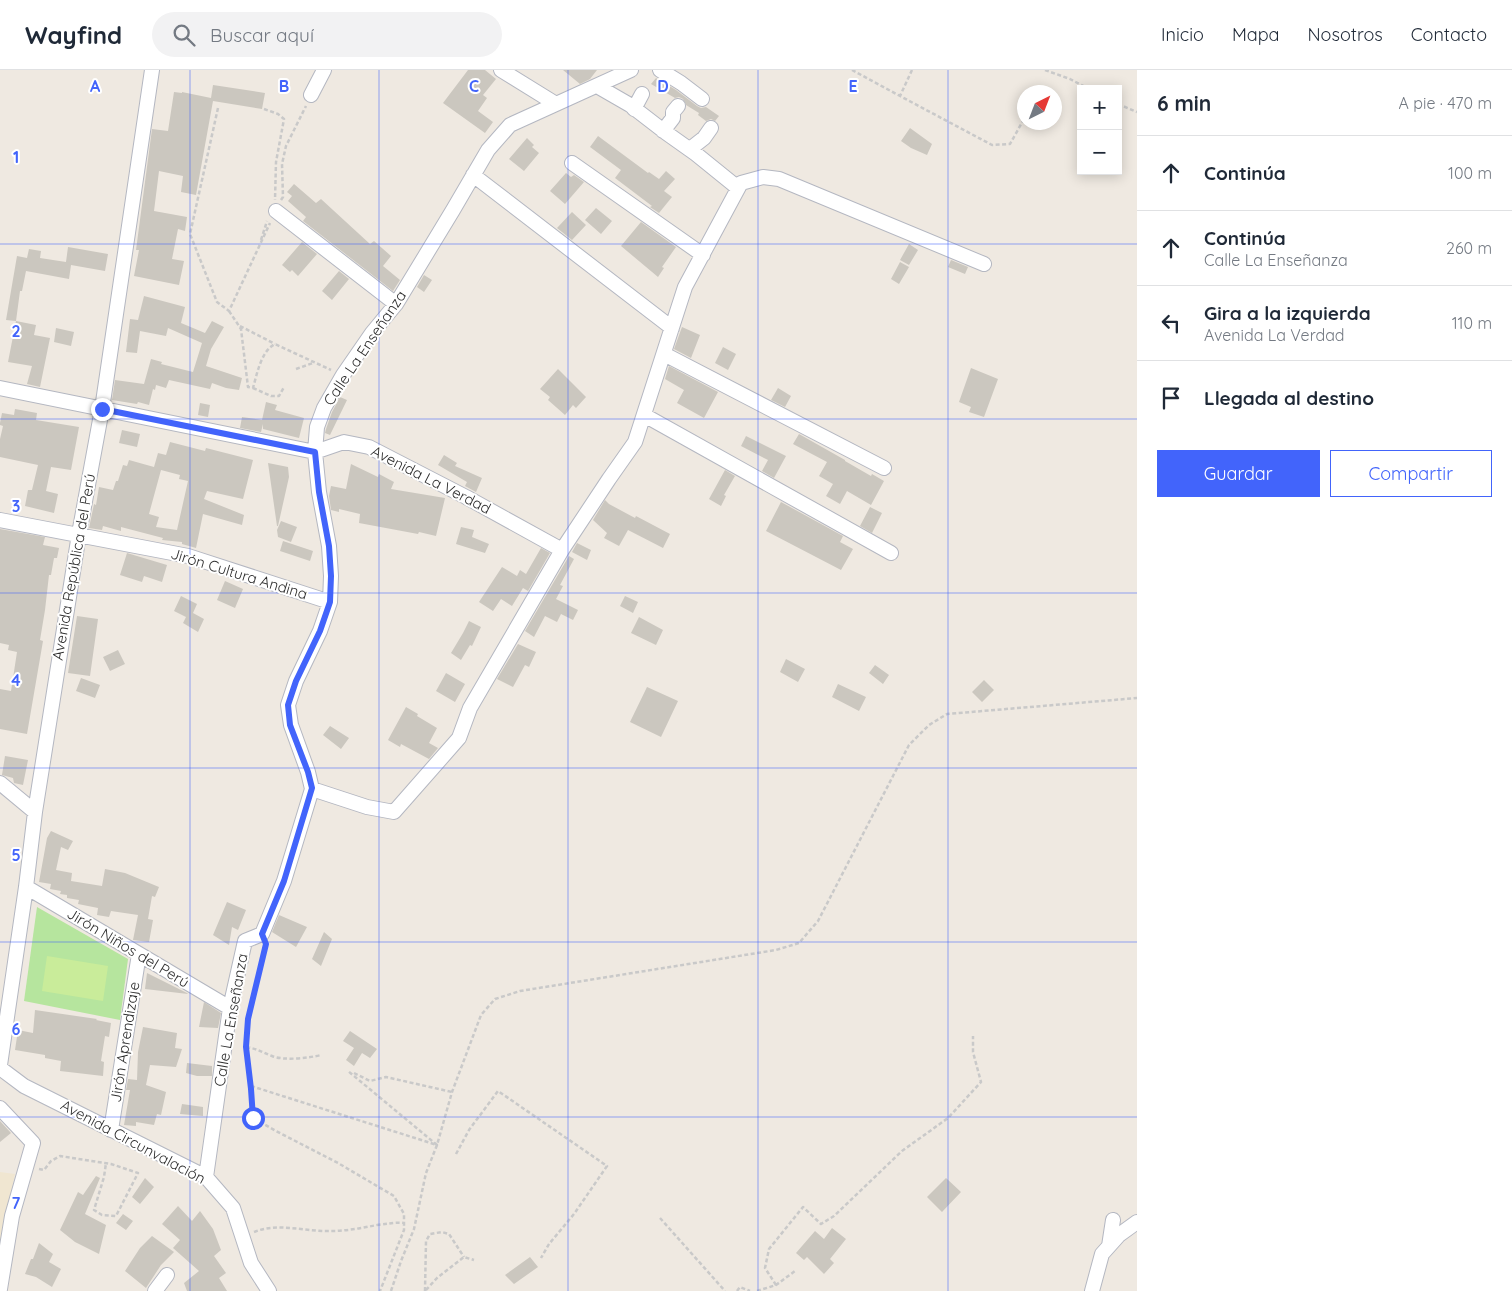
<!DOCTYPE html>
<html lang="es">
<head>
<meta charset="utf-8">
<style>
  :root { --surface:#fff; --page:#f2f2f3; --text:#1f2937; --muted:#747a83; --line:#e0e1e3; --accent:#4264fb }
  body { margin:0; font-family:Quicksand,sans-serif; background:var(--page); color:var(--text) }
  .controls { position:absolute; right:15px; top:15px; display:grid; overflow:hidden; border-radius:0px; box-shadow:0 2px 12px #0003 }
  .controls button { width:45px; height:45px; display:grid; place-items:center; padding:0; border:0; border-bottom:1px solid var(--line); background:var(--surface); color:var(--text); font:25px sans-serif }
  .compass { position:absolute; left:1017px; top:15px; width:45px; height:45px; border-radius:50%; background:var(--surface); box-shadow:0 2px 12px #0003; rotate:42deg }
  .stop { position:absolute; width:15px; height:15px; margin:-11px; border:4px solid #4264fb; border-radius:50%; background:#fff }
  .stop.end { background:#4264fb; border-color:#fff; box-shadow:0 1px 5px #0008 }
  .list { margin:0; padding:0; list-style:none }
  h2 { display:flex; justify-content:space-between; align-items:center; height:65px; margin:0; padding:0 20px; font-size:21px }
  h2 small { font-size:16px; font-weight:400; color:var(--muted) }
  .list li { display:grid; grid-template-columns:32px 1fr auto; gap:15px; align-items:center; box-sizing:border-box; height:75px; padding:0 20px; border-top:1px solid var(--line) }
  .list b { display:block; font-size:19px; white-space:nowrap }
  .list p { margin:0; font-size:16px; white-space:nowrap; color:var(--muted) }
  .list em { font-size:16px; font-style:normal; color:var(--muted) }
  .actions { display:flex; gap:10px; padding:15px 20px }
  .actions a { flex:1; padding:11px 0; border:1px solid var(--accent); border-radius:0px; text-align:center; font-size:18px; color:var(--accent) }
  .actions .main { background:var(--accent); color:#fff }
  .icon { flex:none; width:28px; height:28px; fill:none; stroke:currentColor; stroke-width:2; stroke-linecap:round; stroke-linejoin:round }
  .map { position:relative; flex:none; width:1137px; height:1221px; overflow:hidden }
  header { display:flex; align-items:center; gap:30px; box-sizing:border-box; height:70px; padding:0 25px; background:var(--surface); border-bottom:1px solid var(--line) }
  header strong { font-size:24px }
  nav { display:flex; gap:28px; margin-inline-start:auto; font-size:18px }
  .search { width:350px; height:45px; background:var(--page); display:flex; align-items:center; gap:12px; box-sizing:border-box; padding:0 18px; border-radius:28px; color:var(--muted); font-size:19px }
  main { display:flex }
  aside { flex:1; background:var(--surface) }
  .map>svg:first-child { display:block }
  .education { fill:#f0e6d1 }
  .green { fill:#b6e59e }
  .pitch { fill:#c9ec9a }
  .building { fill:#cbc7bf; fill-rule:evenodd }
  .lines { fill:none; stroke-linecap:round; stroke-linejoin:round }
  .minor-casing { stroke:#b4b7c1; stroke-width:16 }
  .path { stroke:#c9c9c9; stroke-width:2.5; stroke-dasharray:4 2.5; stroke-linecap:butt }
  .minor { stroke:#fff; stroke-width:14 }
  .route { stroke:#4264fb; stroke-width:6 }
  .grid { fill:none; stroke:#4264fb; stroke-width:1; stroke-opacity:0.55 }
  .labels { text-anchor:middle; stroke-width:4; stroke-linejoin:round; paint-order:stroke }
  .street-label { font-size:15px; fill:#2e2e2e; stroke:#fff }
  .grid-label { font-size:16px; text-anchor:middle; font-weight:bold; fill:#4264fb; stroke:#fff; stroke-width:4; stroke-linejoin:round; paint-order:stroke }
</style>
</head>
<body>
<header>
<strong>Wayfind</strong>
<div class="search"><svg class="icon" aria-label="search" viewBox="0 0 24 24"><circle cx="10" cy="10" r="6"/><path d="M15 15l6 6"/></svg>Buscar aquí</div>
<nav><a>Inicio</a><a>Mapa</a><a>Nosotros</a><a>Contacto</a></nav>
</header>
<main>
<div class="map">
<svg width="1137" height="1221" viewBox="0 0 1137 1221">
  <rect width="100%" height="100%" fill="#efe9e1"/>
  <!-- education -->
  <path class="education" d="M0 1102 15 1104 0 1174Z"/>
  <!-- green -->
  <path class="green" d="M37 837 128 889 120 950 24 931Z"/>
  <!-- pitch -->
  <path class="pitch" d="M47 886 108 896 103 931 42 921Z"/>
  <!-- building -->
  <path class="building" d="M468 0H485L496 9 483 25 487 28 478 41 493 52 485 63 443 33Z
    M563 0H597L590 9 580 14Z
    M656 8 676 20 697 36 701 38 706 37 719 46 715 51 711 49 706 51 698 45 699 43 686 35 683 29 679 27 675 28 651 14Z
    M213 15 265 23 262 39 213 31 196 125 181 122 183 106 159 101 154 141 187 147 185 161 178 159 172 189 184 191 179 215 134 206 139 180H136L152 59 168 61 174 22 182 23V22L211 28Z
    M910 58 932 74 927 85 911 78 901 71Z
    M598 66 648 103 649 102 659 109 666 101 675 109 664 121 672 127 659 143 650 137 652 136 615 108 621 100 590 77Z
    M527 68 534 75 532 77 539 83 524 101 509 89Z
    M566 103 571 107 574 105 584 112 565 134 550 121Z
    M294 114 316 133 321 129 370 174 374 171 391 186 383 196 400 210 393 221 303 151 306 147 288 131 292 126 287 122Z
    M596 138 612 151 601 164 585 150Z
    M572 142 586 155 572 170 557 158Z
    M641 152 676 177 662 197 664 198 658 207 621 176Z
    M302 172 317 184 298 206 292 200 290 202 282 195Z
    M909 174 918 180 909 195 900 190Z
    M68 177 108 184 105 201 71 195 69 209 26 201 22 221H20L16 251 6 250 17 186 27 188 29 179 41 181 40 188 66 192Z
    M951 190 968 197 965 204 948 197Z
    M900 192 909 197 899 214 891 209Z
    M339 201 349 209 332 230 322 221Z
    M424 205 432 210 424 222 417 217Z
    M144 226 185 237 181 253 205 263 212 251 224 257 211 279 206 296 242 308 239 320 226 318 212 313 210 319 169 310 166 318 156 315 155 320 153 319 149 335 138 332 137 334 112 330 115 310 144 314 151 289 162 292 161 294 193 302 202 273 168 258 166 266 140 261 137 283 126 282 130 249 138 250Z
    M16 251 36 255 34 265 50 268 40 317 27 314 32 296 8 292Z
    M682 257 700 265 691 288 674 279Z
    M56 258 74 262 71 276 54 272Z
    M723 277 736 284 728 300 715 293Z
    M669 296 718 322 704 348 677 333 684 320 665 309Z
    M971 298 998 309 984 347 969 342 971 337 959 332Z
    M558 299 586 327 576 338 573 335 565 345 548 330 550 327 540 319Z
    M778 318 791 326 785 337 771 330Z
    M340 327 347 330 330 365 325 363 326 359 332 342Z
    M266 332 277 335 275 340 304 348 299 368 263 359V354L261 362 240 358 242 347 262 350Z
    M200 333 210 335 208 347 198 345Z
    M15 339 37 343 36 350 79 357 71 400 51 397 46 421 58 424 54 443 25 436 28 420H32L38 395 0 387V369L3 356 0 355V353L2 343 14 345Z
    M122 360 140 364 137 377 119 373Z
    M799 364 845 390V391L871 406 872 404 884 411 871 435 847 421 840 434 826 426 833 414 819 406 827 392 793 374Z
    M746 366 786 386 774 408 762 401 768 390 741 376Z
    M170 372 205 381 206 378 253 390 243 429 207 421 204 429 244 445 242 455 203 444 196 478 182 474V472L162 470 163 468 121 457V461L103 456 102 460 89 458 94 434 96 435 99 417 113 420 116 411H118L123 395 127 396 129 390 154 397 158 383 166 385ZM161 400 180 405 179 409 188 411 177 460 156 457 159 447 149 444Z
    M444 385 457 393 455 396 482 408 476 422 465 416 467 412 438 395Z
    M268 393 288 397 289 407 278 456H277Z
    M351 394 378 407 379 404 394 412 391 419 445 428 436 466 419 462 418 464 359 453 360 444 339 439V442L331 440 329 426 331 416 346 419Z
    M725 400 735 406 724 425 726 426 721 436 709 429Z
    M605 430 609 434 635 448 636 446 670 464 663 478 628 460 619 476 604 468 607 463 593 450Z
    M781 432 843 466 840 472 853 479 841 500 766 461Z
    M870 437 882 443 872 463 860 456Z
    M281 451 297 457 291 472 278 467 277 460Z
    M461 457 474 460 472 467 489 474 485 483 456 474Z
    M0 459 45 467 43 475 59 478 57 488H54L51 505H49L45 540 40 570 43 571 27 664 0 659V619L11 621 17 582 8 580 9 575 0 573Z
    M283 471 313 481 310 491 280 481Z
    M577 473 591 480 587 490 572 482Z
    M541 478 550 483 528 521 523 518 512 536 501 529 493 541 479 532 502 497 517 506 520 500 526 504Z
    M127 483 167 495 162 512 144 506 142 512 120 505Z
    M569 486 574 489 560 515 563 516 556 529 578 540 573 550 561 544 557 552 545 546 534 567 525 561Z
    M225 511 243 519 235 538 217 530Z
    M181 526 197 534 193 543 204 549 198 562 183 553 186 547 174 541Z
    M625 526 638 532 633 543 620 536Z
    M77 546 98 549 90 606 68 603Z
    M639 547 663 560 656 575 631 563Z
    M469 551 481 557 472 576 470 575 461 590 451 583 463 563Z
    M518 574 536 582 529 597 525 595 513 617 497 609Z
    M118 580 125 594 110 601 103 587Z
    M786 589 805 599 798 612 780 602Z
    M875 595 889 605 883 614 869 603Z
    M446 603 465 614 455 632 436 621Z
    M81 608 100 615 95 628 76 621Z
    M984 610 994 620 982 632 972 622Z
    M838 614 866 627 859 641 832 627Z
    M647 617 678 631 661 667 630 652Z
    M406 637 418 644 417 646 437 658 429 673 438 678 429 689 401 674 400 677 388 670Z
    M330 656 349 668 341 679 323 665Z
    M5 686 28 690 23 715 14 713 13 708 2 705Z
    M51 761 73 771 68 780 61 777 56 800 72 803 71 811 102 816 105 799 125 803 159 817 155 827 152 826 148 849 153 850 149 872 133 870 138 845 111 841 109 847 97 845 98 838 78 834 79 830 67 828V825L60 824 61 821 50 819 51 814 39 812 47 768Z
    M227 832 246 840 238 860 232 857 229 875 213 865Z
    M279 845 307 857 296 877 272 862Z
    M324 862 332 869 321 896 312 889Z
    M147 903 187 923 188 924 145 919Z
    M204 932 221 943 218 958 199 957Z
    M35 940 97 949 96 950 111 953 109 967 105 966 101 991 104 992 103 1006 60 1001 61 991 45 988V985L15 980 18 960 33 963Z
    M143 957 177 963 175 978 182 979 176 997 150 995 146 1015 166 1022 161 1045 157 1044 154 1055 136 1052V1056L124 1055 130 1020H126L128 1009 137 1010 138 982Z
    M350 961 377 979 370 988 362 983 354 996 346 990 354 978 343 971Z
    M187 993 212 996V1006H197L186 1003Z
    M182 1034 203 1037V1046L180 1044Z
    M0 1051 11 1063 0 1072Z
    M96 1106 100 1108 85 1144 106 1155 99 1184 75 1172 60 1160 78 1122 83 1125Z
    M145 1108 154 1117 140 1134 132 1127Z
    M946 1108 961 1122 942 1142 927 1127Z
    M178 1136 192 1151 200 1141 213 1159 221 1180 214 1186 226 1203 219 1208 227 1221H187L184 1213 199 1201 173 1178 180 1170 162 1154Z
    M123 1144 133 1151 126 1160 116 1153Z
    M832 1158 846 1169 830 1189 834 1193 824 1204 807 1187 804 1190 796 1183 815 1161 824 1169Z
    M152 1166 174 1182 161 1195 146 1218 125 1201 140 1178Z
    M39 1173 53 1184 49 1192 61 1199 52 1217 36 1207 25 1204 31 1189H33Z
    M530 1187 538 1197 514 1214 505 1205Z"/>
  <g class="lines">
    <defs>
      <path id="minor" d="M501 0 556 34
        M660 0 681 13 702 29
        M597 16 630 35 665 62 696 84 738 118
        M311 25 324 0
        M634 39 642 24
        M663 61 673 48V42L678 36
        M690 79 704 68 711 58
        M572 93 703 185
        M473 105 672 258
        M276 141 396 234
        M664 284 884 398
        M0 318 315 382 344 372 369 377 466 427 562 480
        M644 345 891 483
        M0 450 188 486 330 532
        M0 713 35 742
        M312 719 367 737 394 742 459 668 470 638 562 480 609 409 635 372 685 217 741 113 763 107 779 109 984 194
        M26 817 230 938
        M0 995 26 817 35 742 79 464 102 339 152 0
        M0 998 24 1016 206 1107 233 1138 251 1193 269 1221
        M0 1038 33 1073 12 1146 0 1219
        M111 1060 139 884
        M206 1107 230 938 245 871 262 864 284 811 312 719 308 702 291 655 288 635 296 611 320 561 330 532 331 506 329 476 319 422 315 382 317 357 324 338 343 305 372 263 396 234 453 140 488 80 510 55 631 0
        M1109 1176 1113 1150
        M155 1221 167 1205
        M1092 1221 1102 1184 1119 1165 1137 1152"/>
    </defs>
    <!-- minor casing -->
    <use href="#minor" class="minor-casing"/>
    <!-- path -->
    <path class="path" d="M852 0 900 26
      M912 0 900 26 992 75 1010 74 1024 49
      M1045 0 1070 9 1089 19
      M1118 34 1137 42
      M218 38 190 164 217 232 229 241 270 153
      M264 39 278 44 284 49 276 92 275 130
      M281 130 283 127 282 94 286 76 306 36
      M261 170 267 151
      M229 241 241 259 248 317 253 318C257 304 261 281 275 274L331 300
      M240 256 275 274
      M296 299 313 293
      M253 318 271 326H279L284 317
      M265 876 248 949 246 977 251 1019 253 1048 276 1061 338 1093 394 1126 404 1144V1160L380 1221
      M246 977C258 979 262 982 272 986 284 991 309 988 321 985
      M354 1003 370 1011 386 1007 452 1022
      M251 1016 437 1075 348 1001
      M456 1084 469 1060 498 1021 607 1096 574 1144 549 1174 541 1188
      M39 1099 44 1100 51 1091 60 1086 111 1094 138 1103 116 1146 102 1145 94 1140 104 1107 106 1093
      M660 1148 725 1221
      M254 1162C278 1152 305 1162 331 1161 346 1161 362 1158 377 1155 387 1154 394 1152 404 1153
      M776 1215 765 1198 769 1179 803 1137 821 1154 834 1146 902 1081 948 1048 981 1012 973 982V966
      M426 1220 437 1208 464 1187 474 1190
      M391 1221 401 1191 414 1159 426 1103 437 1075 452 1022 481 945 495 929 520 921 776 880 799 873 818 851 909 675 929 655 947 644 1137 628
      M425 1221 426 1171 430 1164 442 1162 449 1164 464 1187
      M737 1221 740 1217 750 1221
      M757 1221 776 1215 795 1201"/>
    <!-- minor -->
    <use href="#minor" class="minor"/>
  </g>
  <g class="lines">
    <!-- route -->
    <path class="route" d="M102 339 315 382 319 422 329 476 331 506 330 532 320 561 296 611 288 635 290 655 308 702 312 718 284 811 262 864 266 874 248 949 246 977 251 1019 253 1048"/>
  </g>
  <!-- grid -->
  <path class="grid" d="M190 0V1221M379 0V1221M568 0V1221M758 0V1221M948 0V1221M0 174H1137M0 349H1137M0 523H1137M0 698H1137M0 872H1137M0 1047H1137"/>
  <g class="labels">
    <!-- street labels -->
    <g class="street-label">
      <text transform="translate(365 278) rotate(-56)" y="5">Calle La Enseñanza</text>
      <text transform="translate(431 410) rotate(27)" y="5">Avenida La Verdad</text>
      <text transform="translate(74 497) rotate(-80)" y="5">Avenida República del Perú</text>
      <text transform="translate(239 504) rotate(17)" y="5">Jirón Cultura Andina</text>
      <text transform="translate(128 878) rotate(31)" y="5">Jirón Niños del Perú</text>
      <text transform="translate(231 950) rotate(-80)" y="5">Calle La Enseñanza</text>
      <text transform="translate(125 972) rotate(-81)" y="5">Jirón Aprendizaje</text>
      <text transform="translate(133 1072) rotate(28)" y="5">Avenida Circunvalación</text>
    </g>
  </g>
  <g class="grid-label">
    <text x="95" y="22">A</text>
    <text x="284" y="22">B</text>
    <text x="474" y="22">C</text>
    <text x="663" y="22">D</text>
    <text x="853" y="22">E</text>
    <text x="16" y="93">1</text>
    <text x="16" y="267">2</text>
    <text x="16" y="442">3</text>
    <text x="16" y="616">4</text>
    <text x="16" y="791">5</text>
    <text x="16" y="965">6</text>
    <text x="16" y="1139">7</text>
  </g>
</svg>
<div class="controls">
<button>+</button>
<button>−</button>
</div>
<svg class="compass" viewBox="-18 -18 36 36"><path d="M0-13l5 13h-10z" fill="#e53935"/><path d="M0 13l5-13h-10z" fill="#747a83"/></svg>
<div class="stop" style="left:253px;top:1048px"></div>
<div class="stop end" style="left:102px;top:339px"></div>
</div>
<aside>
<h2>6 min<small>A pie · 470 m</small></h2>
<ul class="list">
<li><svg class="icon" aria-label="ahead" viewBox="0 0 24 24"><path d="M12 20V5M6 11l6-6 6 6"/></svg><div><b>Continúa</b></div><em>100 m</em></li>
<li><svg class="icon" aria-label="ahead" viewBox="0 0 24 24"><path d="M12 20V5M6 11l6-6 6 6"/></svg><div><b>Continúa</b><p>Calle La Enseñanza</p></div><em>260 m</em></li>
<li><svg class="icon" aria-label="left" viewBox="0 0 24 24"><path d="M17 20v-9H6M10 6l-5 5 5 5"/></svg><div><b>Gira a la izquierda</b><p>Avenida La Verdad</p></div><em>110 m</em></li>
<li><svg class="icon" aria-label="arrive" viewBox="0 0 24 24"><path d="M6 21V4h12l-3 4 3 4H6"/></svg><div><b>Llegada al destino</b></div></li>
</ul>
<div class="actions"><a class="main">Guardar</a><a>Compartir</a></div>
</aside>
</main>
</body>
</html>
